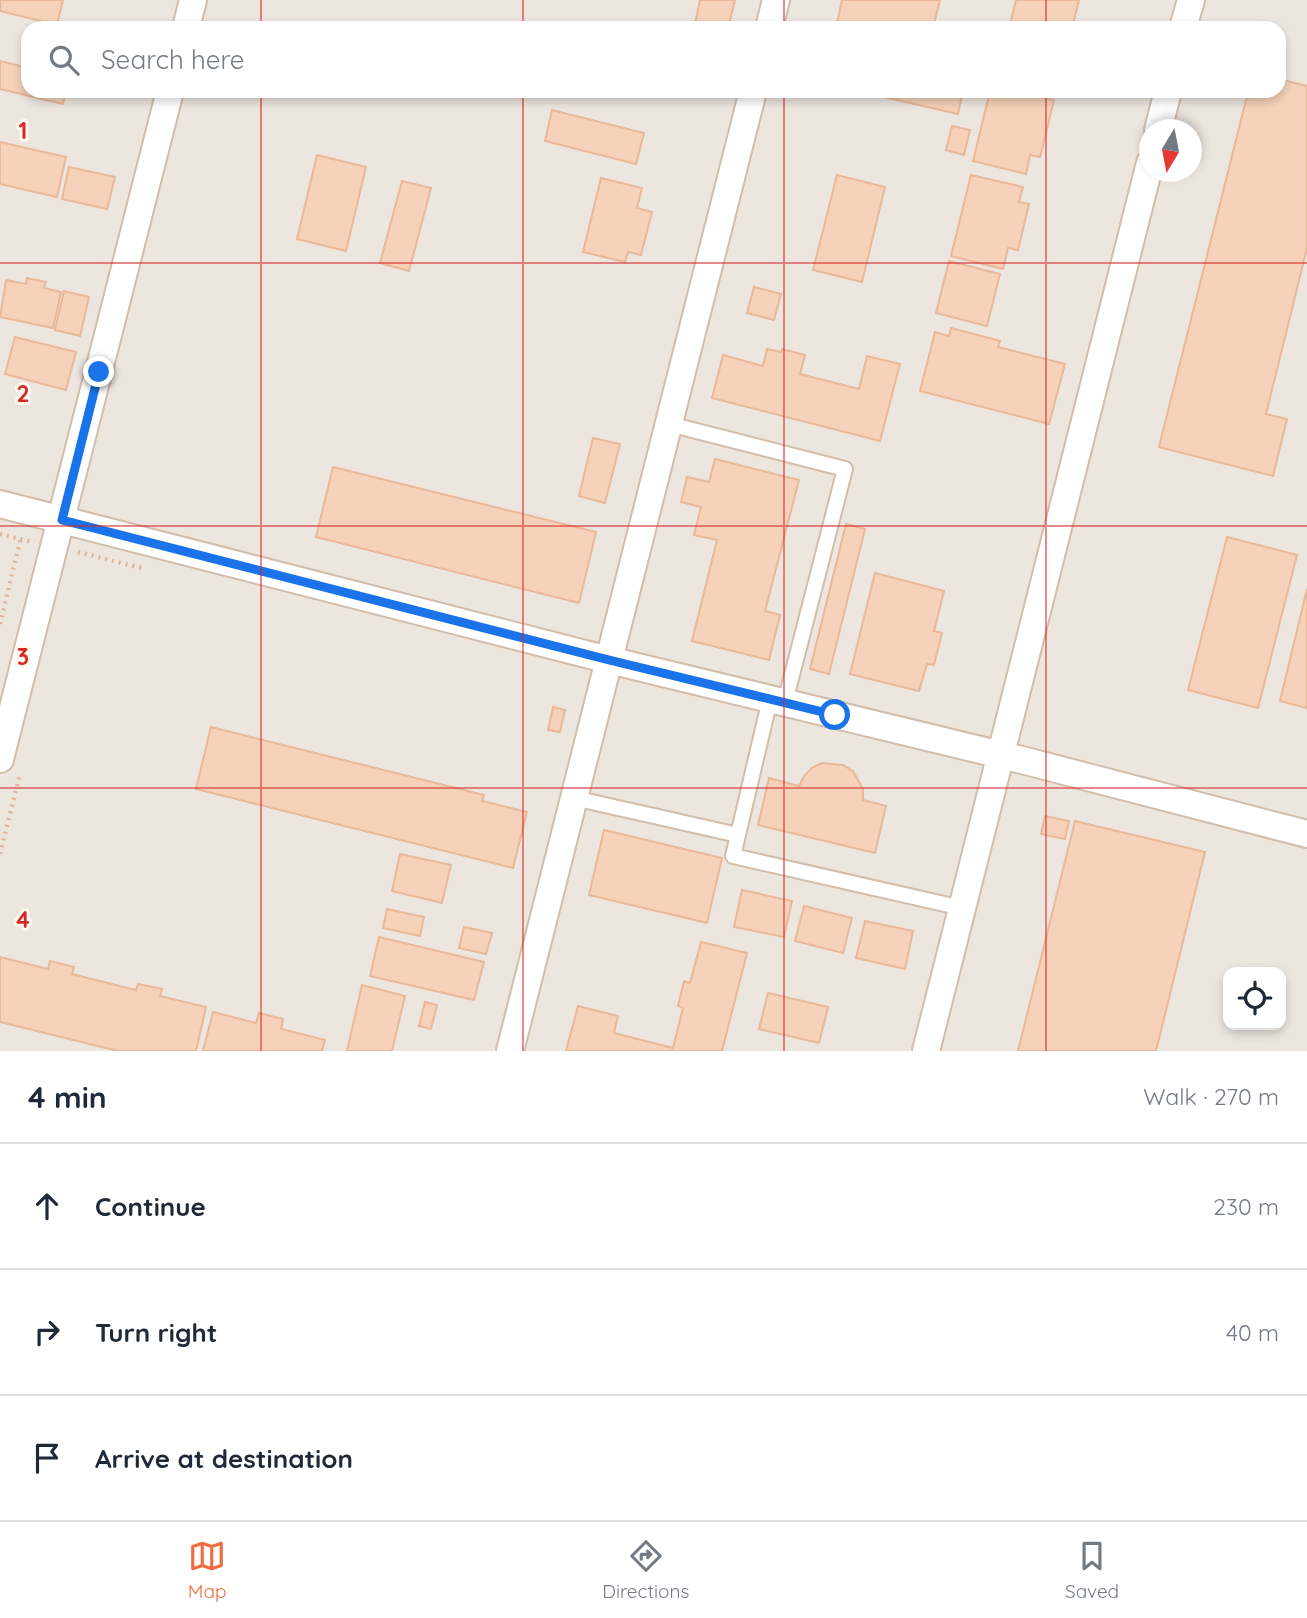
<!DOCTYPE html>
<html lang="en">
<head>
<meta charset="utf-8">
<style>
  :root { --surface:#fff; --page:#f6f6f7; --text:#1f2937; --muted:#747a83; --line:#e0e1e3; --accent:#f16a40 }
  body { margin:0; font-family:Quicksand,sans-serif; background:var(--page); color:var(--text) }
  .controls { position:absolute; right:21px; bottom:21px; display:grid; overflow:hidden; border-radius:14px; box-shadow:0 4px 10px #0003 }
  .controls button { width:63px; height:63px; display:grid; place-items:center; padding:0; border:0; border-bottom:2px solid var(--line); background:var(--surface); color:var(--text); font:35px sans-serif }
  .compass { position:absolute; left:1139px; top:119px; width:63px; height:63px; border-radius:50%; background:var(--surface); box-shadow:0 4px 10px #0003; rotate:190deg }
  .stop { position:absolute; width:21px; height:21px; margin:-16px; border:5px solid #1a73e8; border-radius:50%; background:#fff }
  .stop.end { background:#1a73e8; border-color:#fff; box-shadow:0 2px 7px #0008 }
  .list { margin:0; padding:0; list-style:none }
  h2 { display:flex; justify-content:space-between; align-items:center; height:91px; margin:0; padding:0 28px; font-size:30px }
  h2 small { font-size:23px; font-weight:400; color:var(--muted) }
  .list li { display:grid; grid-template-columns:46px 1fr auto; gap:21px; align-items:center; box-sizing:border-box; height:126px; padding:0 28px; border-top:2px solid var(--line) }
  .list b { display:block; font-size:26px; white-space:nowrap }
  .list em { font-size:23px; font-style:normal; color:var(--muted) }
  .icon { flex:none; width:38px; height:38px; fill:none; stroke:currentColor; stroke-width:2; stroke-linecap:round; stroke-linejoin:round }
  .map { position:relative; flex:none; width:1307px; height:1051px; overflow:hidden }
  .search { position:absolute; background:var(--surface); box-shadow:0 4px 10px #0003; left:21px; right:21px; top:21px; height:77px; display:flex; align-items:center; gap:18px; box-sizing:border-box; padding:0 24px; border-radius:21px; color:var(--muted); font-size:26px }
  .sheet { height:469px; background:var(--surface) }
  nav { display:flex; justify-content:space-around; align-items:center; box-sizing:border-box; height:98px; border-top:2px solid var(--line); background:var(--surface); font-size:19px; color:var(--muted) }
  nav a { display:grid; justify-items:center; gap:4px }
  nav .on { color:var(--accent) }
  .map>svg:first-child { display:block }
  .industrial { fill:#ede6df; fill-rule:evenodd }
  .building { fill:#f5d2b9; stroke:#e9b898; stroke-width:2 }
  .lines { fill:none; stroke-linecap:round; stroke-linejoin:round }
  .lane-casing { stroke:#d2bdab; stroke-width:18 }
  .street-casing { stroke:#d2bdab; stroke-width:30 }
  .path { stroke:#dbb59c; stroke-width:4.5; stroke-dasharray:2 5; stroke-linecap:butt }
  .lane { stroke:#fff; stroke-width:14 }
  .street { stroke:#fff; stroke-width:26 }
  .route { stroke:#1a73e8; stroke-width:9 }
  .grid { fill:none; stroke:#d62828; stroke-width:2; stroke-opacity:0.55 }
  .grid-label { font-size:23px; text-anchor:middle; font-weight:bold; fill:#d62828; stroke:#fff8ec; stroke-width:6; stroke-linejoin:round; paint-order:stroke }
</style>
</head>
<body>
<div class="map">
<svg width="1307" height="1051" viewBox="0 0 1307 1051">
  <rect width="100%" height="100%" fill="#fef4e4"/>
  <!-- industrial -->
  <path class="industrial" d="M0 0H1307V1051H0ZM28 28H1279V91H28ZM1150 130H1192V172H1150ZM1228 972H1281V1025H1228Z"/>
  <!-- building -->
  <path class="building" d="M0 0H63L57 25 0 11Z
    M700 0H735L728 28H694Z
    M842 0H940L933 28H836Z
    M1016 0H1079L1072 28H1009Z
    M941 23 962 28H940Z
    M0 61 28 68V91H66L63 104 0 89Z
    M1279 79 1307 86V248L1266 414 1287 419 1273 476 1159 447 1246 100 1252 91H1279Z
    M858 91H963L958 114Z
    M990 91H1047L1045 98 1054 100 1040 157 1030 155 1026 174 973 161Z
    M552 110 644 133 636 164 545 141Z
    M952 126 970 130 964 155 946 150Z
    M0 142 66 157 57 197 0 184Z
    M317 155 366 167 346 251 297 239Z
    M69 167 115 177 107 209 62 199Z
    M837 175 885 187 862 282 813 270Z
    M971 175 1023 187 1019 202 1029 204 1018 250 1008 248 1003 269 951 256Z
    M601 178 642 188 637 208 652 212 641 255 628 252 625 262 583 252Z
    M402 181 431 188 409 271 380 263Z
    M949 261 1000 274 987 326 936 313Z
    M27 278 46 282 44 288 61 292 53 328 0 317 6 280 26 284Z
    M754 287 781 294 774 320 747 313Z
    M64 291 89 297 80 336 55 330Z
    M951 328 1000 341 998 347 1065 364 1049 424 920 391 935 332 949 336Z
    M15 337 76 352 66 390 5 374Z
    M767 349 781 352 782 349 805 355 800 374 859 389 867 356 900 364 880 441 712 398 723 355 763 366Z
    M593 438 620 444 605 503 579 496Z
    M715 459 799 480 765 611 780 615 769 660 692 641 717 540 694 535 701 507 681 502 687 477 709 482Z
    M333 467 596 532 579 603 316 537Z
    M846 524 865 529 829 674 810 669Z
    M1227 537 1297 555 1258 708 1188 690Z
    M875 573 944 591 934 631 942 633 934 665 927 664 919 691 850 674Z
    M1307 589V708L1280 701Z
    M553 707 565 710 560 732 548 730Z
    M211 727 484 795 482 801 527 812 513 868 196 789Z
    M822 763 843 765 853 771 863 789V800L886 806 875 853 758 825 769 778 799 786 804 776 812 768Z
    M1045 816 1069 821 1065 839 1041 834Z
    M1075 821 1205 852 1156 1051H1018Z
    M604 830 722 858 707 923 589 895Z
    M400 854 451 865 442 903 392 891Z
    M742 890 792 901 784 937 734 927Z
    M804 906 852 918 843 953 795 941Z
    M387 909 424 917 420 936 383 928Z
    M865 921 913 931 905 969 856 958Z
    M464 927 492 933 486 954 459 948Z
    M379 937 484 962 474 1000 370 976Z
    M701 942 747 953 722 1051H566L578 1006 618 1016 614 1033 673 1048 683 1008 678 1006 684 981 690 983Z
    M0 957 48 969 50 961 74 967 72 974 136 990 138 984 162 989 160 996 206 1007 196 1051H118L0 1022Z
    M362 985 405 996 392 1051H347Z
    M768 993 828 1007 819 1043 759 1029Z
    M425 1002 437 1005 431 1029 419 1026Z
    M213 1012 256 1023 259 1013 283 1019 281 1029 325 1040 322 1051H203Z"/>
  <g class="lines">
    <defs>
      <path id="lane" d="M669 424 845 469 785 702
        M574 798 738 835 733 856 962 908
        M738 835 770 699"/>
      <path id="street" d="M186 28 193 0
        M769 28 776 0
        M1183 28 1191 0
        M1158 130 1168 91
        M0 504 609 660 1022 760 1307 834
        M0 759 170 91
        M510 1051 753 91
        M926 1051 1150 163"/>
    </defs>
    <!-- lane casing -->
    <use href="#lane" class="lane-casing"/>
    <!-- street casing -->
    <use href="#street" class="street-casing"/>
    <!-- path -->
    <path class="path" d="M0 534 32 542
      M78 552 141 568
      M0 624 21 537
      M0 854 20 774"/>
    <!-- lane -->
    <use href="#lane" class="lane"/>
    <!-- street -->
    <use href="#street" class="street"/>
  </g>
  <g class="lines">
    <!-- route -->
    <path class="route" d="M99 372 62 520 609 660 835 715"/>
  </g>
  <!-- grid -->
  <path class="grid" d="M261 0V28M523 0V28M784 0V28M1046 0V28M261 91V1051M523 91V1051M784 91V1051M1046 91V1051M0 263H1307M0 526H1307M0 788H1307"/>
  <g class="grid-label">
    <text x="23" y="139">1</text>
    <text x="23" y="402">2</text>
    <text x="23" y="665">3</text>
    <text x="23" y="928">4</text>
  </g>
</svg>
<div class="controls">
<button><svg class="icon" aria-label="locate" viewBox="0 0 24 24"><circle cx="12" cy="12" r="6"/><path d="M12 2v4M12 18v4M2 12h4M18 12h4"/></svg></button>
</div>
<svg class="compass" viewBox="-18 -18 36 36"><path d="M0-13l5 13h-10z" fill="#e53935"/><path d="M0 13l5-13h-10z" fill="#747a83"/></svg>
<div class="stop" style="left:835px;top:715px"></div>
<div class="stop end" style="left:99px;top:372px"></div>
<div class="search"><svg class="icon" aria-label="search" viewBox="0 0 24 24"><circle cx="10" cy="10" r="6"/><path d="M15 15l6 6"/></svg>Search here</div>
</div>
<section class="sheet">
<h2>4 min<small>Walk · 270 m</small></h2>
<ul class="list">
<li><svg class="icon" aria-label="ahead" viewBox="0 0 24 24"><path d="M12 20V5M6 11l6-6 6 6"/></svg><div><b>Continue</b></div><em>230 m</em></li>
<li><svg class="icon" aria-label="right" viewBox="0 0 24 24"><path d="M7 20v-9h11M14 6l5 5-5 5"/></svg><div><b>Turn right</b></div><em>40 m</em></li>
<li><svg class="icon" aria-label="arrive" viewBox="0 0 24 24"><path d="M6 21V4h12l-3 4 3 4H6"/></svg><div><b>Arrive at destination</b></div></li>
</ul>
</section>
<nav>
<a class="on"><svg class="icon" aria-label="map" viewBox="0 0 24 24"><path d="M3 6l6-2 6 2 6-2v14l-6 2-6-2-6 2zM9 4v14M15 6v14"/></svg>Map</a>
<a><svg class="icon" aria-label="directions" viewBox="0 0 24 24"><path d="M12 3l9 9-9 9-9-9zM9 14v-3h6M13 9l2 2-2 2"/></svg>Directions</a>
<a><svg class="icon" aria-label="saved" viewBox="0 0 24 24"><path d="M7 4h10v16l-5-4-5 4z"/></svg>Saved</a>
</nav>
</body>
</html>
